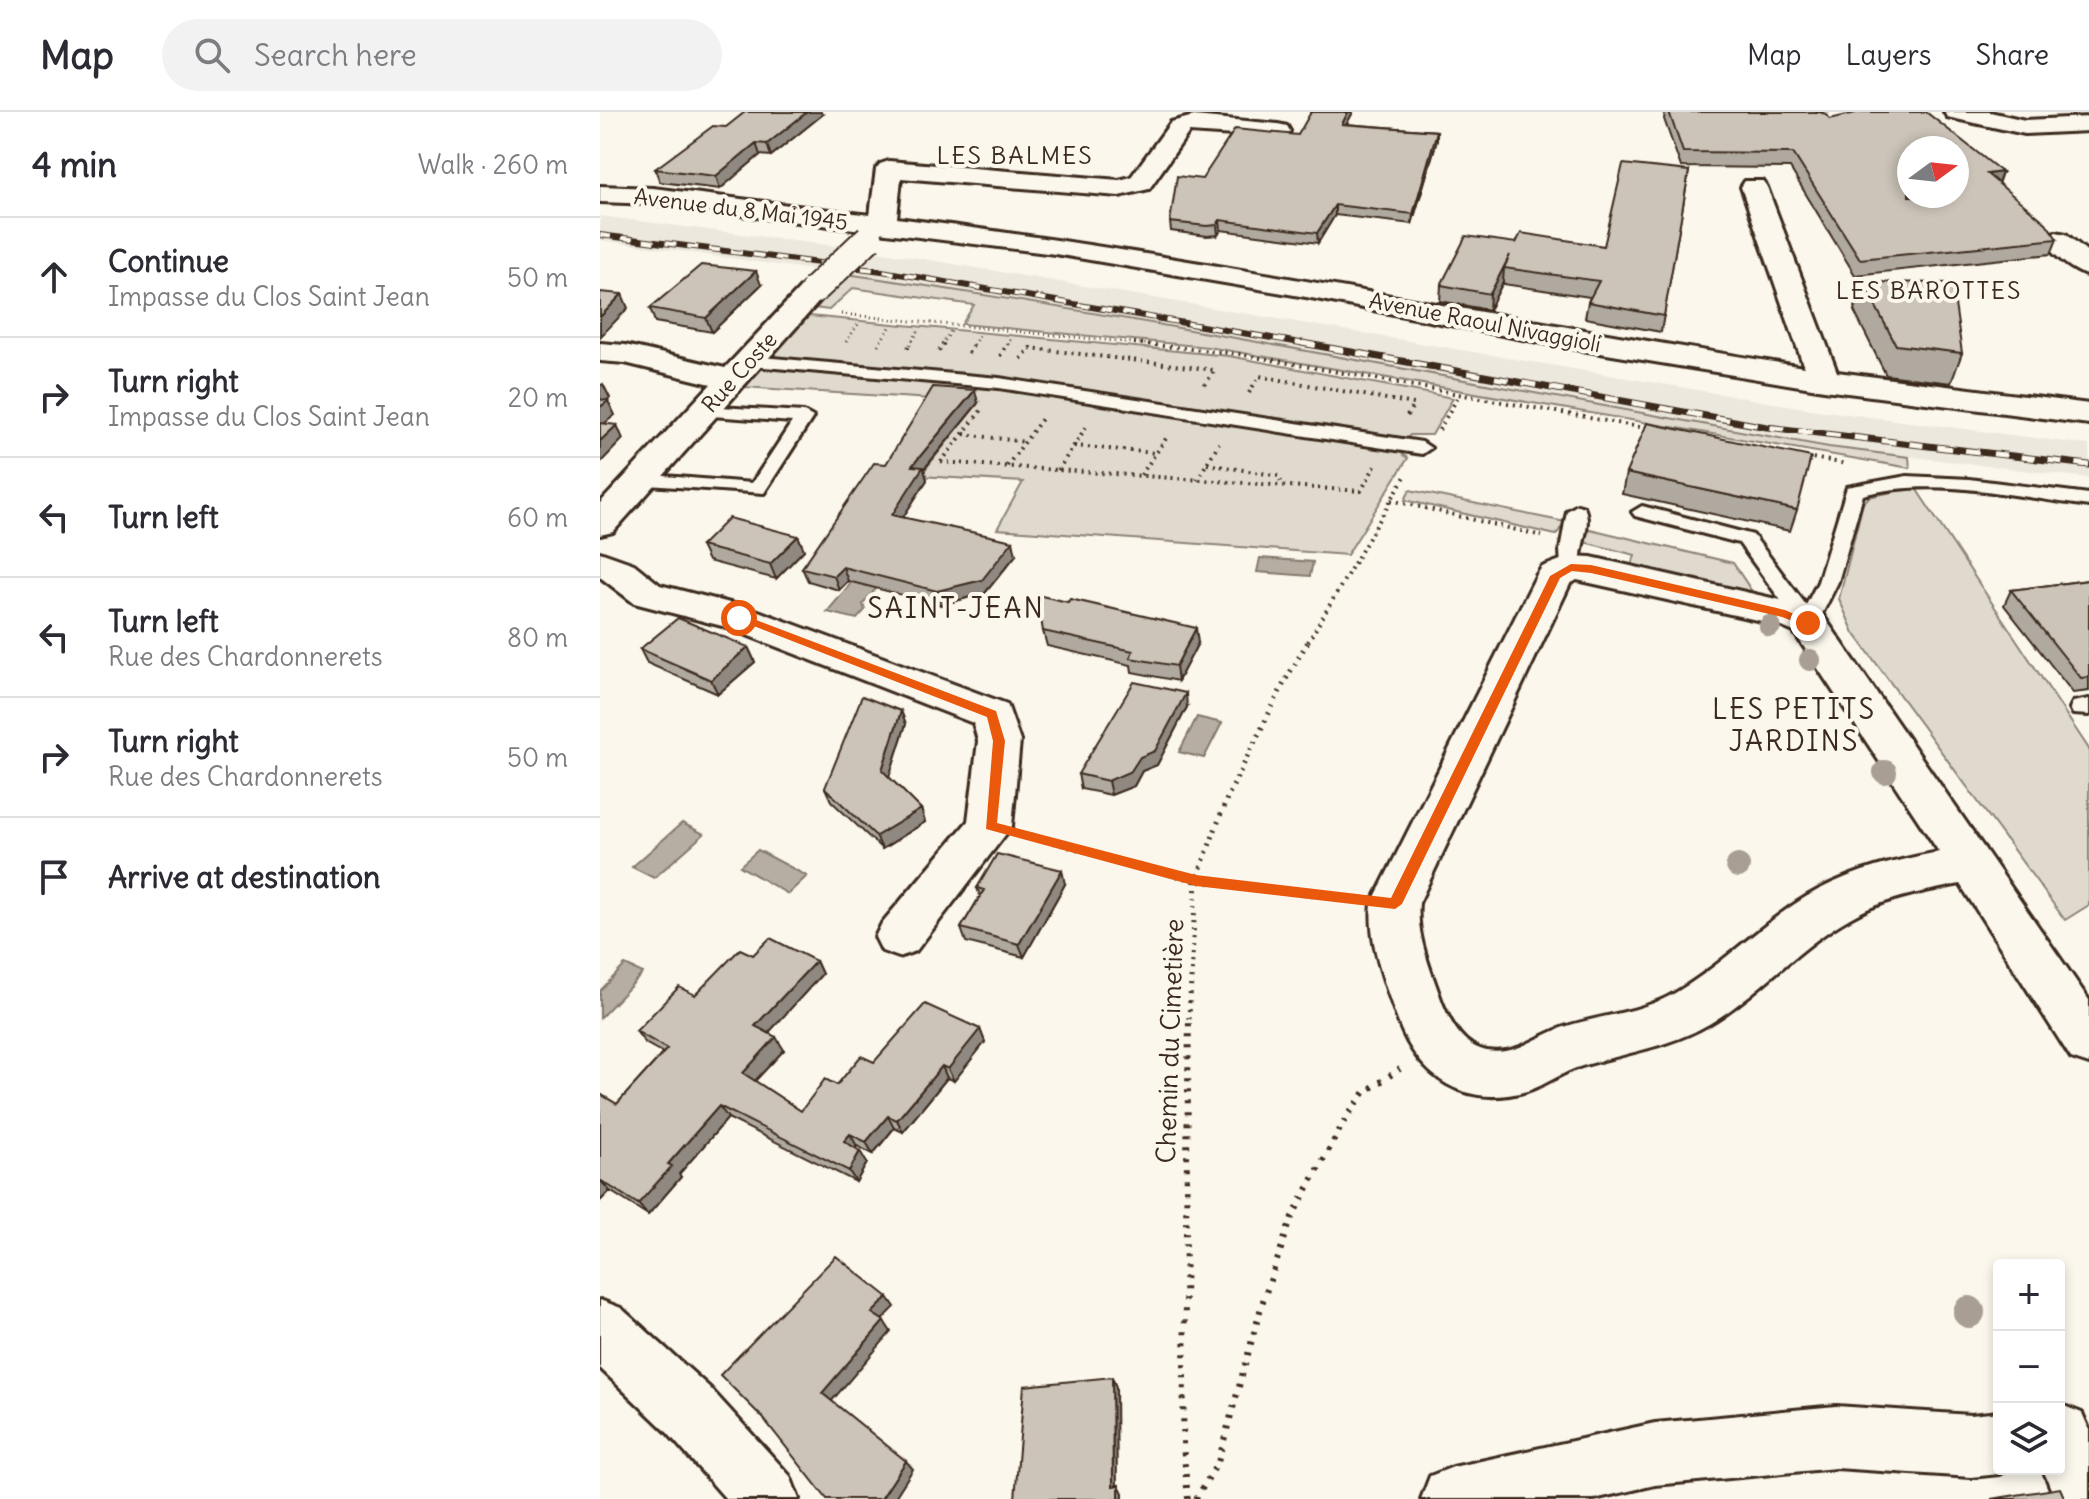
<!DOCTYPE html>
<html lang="en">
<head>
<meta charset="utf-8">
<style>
  :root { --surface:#fff; --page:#f2f2f3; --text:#2b2b33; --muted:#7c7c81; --line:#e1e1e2 }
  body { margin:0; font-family:Delius,sans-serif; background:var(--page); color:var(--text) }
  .controls { position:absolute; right:24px; bottom:24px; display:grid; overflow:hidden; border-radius:8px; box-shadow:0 4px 12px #0003 }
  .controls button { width:72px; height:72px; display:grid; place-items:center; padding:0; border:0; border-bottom:2px solid var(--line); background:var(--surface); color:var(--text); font:40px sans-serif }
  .compass { position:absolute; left:1297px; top:24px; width:72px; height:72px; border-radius:50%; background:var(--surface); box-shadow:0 4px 12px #0003; rotate:75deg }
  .stop { position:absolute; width:24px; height:24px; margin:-18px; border:6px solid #ea580c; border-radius:50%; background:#fff }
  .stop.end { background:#ea580c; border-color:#fff; box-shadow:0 2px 8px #0008 }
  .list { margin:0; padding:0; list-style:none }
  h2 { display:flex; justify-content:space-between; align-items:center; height:104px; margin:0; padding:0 32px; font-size:34px }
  h2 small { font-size:26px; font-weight:400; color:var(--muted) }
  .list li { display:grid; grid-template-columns:52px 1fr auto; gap:24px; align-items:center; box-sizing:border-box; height:120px; padding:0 32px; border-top:2px solid var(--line) }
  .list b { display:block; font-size:30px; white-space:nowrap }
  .list p { margin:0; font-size:26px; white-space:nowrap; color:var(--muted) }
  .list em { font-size:26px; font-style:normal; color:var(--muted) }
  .icon { flex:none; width:44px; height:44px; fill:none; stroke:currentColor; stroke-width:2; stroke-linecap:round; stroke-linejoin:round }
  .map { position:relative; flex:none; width:1489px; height:1387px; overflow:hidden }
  header { display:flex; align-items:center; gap:48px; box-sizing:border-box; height:112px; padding:0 40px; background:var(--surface); border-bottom:2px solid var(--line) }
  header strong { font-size:38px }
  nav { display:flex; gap:44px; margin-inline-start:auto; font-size:28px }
  .search { width:560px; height:72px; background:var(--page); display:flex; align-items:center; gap:20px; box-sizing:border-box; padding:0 28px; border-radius:44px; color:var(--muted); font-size:30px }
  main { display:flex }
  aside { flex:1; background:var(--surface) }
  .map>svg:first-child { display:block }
  .built { fill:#ede8dd }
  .green { fill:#dfd9ce; stroke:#8d8276; stroke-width:2 }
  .water { fill:#b6aea2; stroke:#85796d; stroke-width:2 }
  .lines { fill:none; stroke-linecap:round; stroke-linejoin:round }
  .service-casing { stroke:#3b2a1e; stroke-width:6 }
  .minor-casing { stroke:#3b2a1e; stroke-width:6 }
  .path-far3 { stroke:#3b2a1e; stroke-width:3; stroke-dasharray:1 4; stroke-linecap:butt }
  .path-far2 { stroke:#3b2a1e; stroke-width:4; stroke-dasharray:2 5; stroke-linecap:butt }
  .path-far1 { stroke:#3b2a1e; stroke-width:5; stroke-dasharray:2 6; stroke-linecap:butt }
  .path { stroke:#3b2a1e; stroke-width:6; stroke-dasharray:3 8; stroke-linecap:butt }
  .service { fill:#fbf7ec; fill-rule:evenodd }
  .minor { fill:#fbf7ec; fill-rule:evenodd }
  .rail-far1-casing { stroke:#3b2a1e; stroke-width:6 }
  .rail-casing { stroke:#3b2a1e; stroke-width:7 }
  .rail-far1 { stroke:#fbf7ec; stroke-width:4; stroke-dasharray:11; stroke-linecap:butt }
  .rail { stroke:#fbf7ec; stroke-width:5; stroke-dasharray:14; stroke-linecap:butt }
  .minor-bridge-casing { stroke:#3b2a1e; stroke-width:31; stroke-linecap:butt }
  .minor-bridge { stroke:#fbf7ec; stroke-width:27 }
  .tree { fill:#a89e93 }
  .wall { fill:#afa99f; stroke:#3b2a1e; stroke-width:2 }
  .shaded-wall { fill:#8f8982; stroke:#3b2a1e; stroke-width:2 }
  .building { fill:#ccc4b9; stroke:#3b2a1e; stroke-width:2; fill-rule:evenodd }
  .route { fill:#ea580c }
  .labels { text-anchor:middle; stroke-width:8; stroke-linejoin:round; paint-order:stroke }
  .far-street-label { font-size:22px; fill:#3b2a1e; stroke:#fbf7ec }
  .far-neighbourhood-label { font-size:24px; letter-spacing:2px; fill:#3b2a1e; stroke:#fbf7ec }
  .street-label { font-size:26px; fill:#3b2a1e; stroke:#fbf7ec }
  .neighbourhood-label { font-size:28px; letter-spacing:2px; fill:#3b2a1e; stroke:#fbf7ec }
</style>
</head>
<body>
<header>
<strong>Map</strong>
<div class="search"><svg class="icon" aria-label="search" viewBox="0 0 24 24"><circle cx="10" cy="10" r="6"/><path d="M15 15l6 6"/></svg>Search here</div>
<nav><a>Map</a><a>Layers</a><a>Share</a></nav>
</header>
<main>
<aside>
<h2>4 min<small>Walk · 260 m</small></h2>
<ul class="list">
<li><svg class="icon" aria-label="ahead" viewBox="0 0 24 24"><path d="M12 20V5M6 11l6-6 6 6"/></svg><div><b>Continue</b><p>Impasse du Clos Saint Jean</p></div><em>50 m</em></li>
<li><svg class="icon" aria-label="right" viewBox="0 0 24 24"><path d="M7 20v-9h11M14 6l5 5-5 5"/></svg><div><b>Turn right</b><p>Impasse du Clos Saint Jean</p></div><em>20 m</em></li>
<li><svg class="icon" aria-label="left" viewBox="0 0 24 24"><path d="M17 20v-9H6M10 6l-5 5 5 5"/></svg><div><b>Turn left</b></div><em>60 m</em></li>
<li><svg class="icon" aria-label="left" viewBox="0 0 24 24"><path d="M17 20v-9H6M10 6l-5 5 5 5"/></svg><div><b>Turn left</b><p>Rue des Chardonnerets</p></div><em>80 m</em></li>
<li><svg class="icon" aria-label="right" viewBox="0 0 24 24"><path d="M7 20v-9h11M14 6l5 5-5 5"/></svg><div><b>Turn right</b><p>Rue des Chardonnerets</p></div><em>50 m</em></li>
<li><svg class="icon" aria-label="arrive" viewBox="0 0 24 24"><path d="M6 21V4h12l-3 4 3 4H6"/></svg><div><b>Arrive at destination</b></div></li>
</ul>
</aside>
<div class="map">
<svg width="1489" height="1387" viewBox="0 0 1489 1387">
  <rect width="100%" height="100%" fill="#fbf7ec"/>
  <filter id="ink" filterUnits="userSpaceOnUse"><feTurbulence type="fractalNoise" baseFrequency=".0125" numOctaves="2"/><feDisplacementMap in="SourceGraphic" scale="16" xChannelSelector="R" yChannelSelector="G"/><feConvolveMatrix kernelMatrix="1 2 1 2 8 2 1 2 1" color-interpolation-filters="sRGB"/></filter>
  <g filter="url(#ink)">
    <!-- built -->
    <path class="built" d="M0 104 283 140 1216 298 1489 333V366L1229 335 698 236 398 184 0 128Z"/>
    <!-- green -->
    <path class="green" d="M247 162C576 210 902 277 1229 335L1309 345 1310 356 608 235 362 212 374 193 253 176 229 198 214 196Z
      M209 204 629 244 853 286 832 323H810L801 334 803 343 808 346 747 443 397 417 423 370 320 364 379 290 143 275Z
      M1315 375 1489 637V793L1465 808 1254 521 1239 487 1263 391 1269 385Z
      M810 378 965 410 956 423 805 388Z
      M990 417 1133 451 1157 487 1031 456 1035 443 984 430Z"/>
    <!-- water -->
    <path class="water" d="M660 446 713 450 710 464 657 460Z
      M255 466 280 472 263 492 265 498 257 507 227 500Z
      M597 605 622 611 604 646 579 640Z
      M82 711 104 722 54 766 32 755Z
      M158 738 207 764 188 782 140 754Z
      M25 853 43 861 0 906V879Z"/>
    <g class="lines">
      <defs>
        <path id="service" d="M149 244 399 266 822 330 831 336 822 342 399 276 143 253 140 249 143 245Z
          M104 294 204 300 213 305 164 381 33 372 31 368 40 362 152 371 192 310 98 303 95 299Z
          M1307 364 1369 367 1489 382V394C1416 385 1336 364 1263 383L1238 470 1215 516H1201L1139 431 1035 404 1032 400 1042 394 1153 423 1206 493 1218 470 1247 375Z
          M977 393 984 395C993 413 978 435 981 456L971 462 961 456 960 438 967 399Z
          M1489 587V603L1473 602 1470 596 1473 590Z"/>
        <path id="minor" d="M1222 0H1285L1282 5C1262 10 1234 17 1214 12L1211 7 1214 2Z
          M1344 0H1390L1425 8 1489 5V19L1425 22 1347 5Z
          M594 4 678 12 687 14 690 19 687 24 678 26 589 20 549 77 519 84 301 66 297 106C601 144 901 207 1204 255L1141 75 1145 69H1163L1167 75 1237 260 1489 292V312L1224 278 964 235 706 185 455 142 53 92 0 90V74L53 76 270 103 276 57 280 52 289 49 519 68 531 65 571 10Z
          M1456 120 1466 122 1489 141V164C1472 159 1452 142 1442 128L1446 122Z
          M214 169 224 172 229 178 224 184 13 420 0 423V391L111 272 25 251 0 249V231L25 233 125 256 204 172Z
          M0 440 34 452 60 473 153 497 407 592 420 629 412 714 316 839 299 845 282 839 275 825 282 811 368 709 378 629 373 611 126 515 34 491 0 465Z
          M971 444 991 445 1185 489 1222 502 1489 888V952L1471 946 1360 772C1321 780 1284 786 1250 806 1198 835 1159 882 1109 912 1070 935 1024 941 982 954 962 960 946 973 927 979 865 997 819 966 798 909 785 872 768 830 772 791L936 464 942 455ZM977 468 1175 512 1194 520 1339 740C1297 748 1256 758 1218 778 1166 806 1125 852 1075 881 1041 901 1000 903 964 915 949 920 935 929 920 935 872 953 851 918 838 879 828 851 816 821 819 791L970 472Z
          M0 1188 21 1196 110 1276 190 1364 199 1387H126L66 1319 0 1256Z
          M1459 1292 1482 1301 1489 1317V1387H1455L1443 1357H1459Z
          M1236 1294 1371 1303 1399 1300V1357H1411L1399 1362 1371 1365 1236 1356 1055 1373 994 1387H821L830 1364 853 1355 1055 1311Z"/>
      </defs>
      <!-- service casing -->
      <use href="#service" class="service-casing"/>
      <!-- minor casing -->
      <use href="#minor" class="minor-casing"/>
      <!-- path-far3 -->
      <path class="path-far3" d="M241 202 554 233
        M246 230 259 211
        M278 233 291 214
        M310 233 320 216
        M342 233 351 219
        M373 233 380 222
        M407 233 412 225"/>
      <!-- path-far2 -->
      <path class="path-far2" d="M534 231 639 242 1050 317
        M308 236 311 231
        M339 239 344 231
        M368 241 374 231
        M400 244 408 231
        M421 247 430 236 615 258 603 275
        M649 281 659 264 814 292 806 306
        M839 318 859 283
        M364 322 425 330
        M474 334 556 341
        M1206 345 1247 352
        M341 350 761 379 775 354
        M341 350 383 296
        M607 352 679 364 682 373
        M407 354 444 304
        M458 358 488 312
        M541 363 567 325
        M597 368 619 331
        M791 388 942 424
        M708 530 807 361"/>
      <!-- path-far1 -->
      <path class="path-far1" d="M430 724 596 769 753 787
        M589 907 596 769 627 686 685 569 709 528"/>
      <!-- path -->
      <path class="path" d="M588 1387 583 1333 589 905
        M596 1387 618 1350 662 1192 692 1105 746 1006 765 980 800 957"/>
      <!-- service -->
      <use href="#service" class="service"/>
      <!-- minor -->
      <use href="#minor" class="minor"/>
      <defs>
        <path id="rail-far1" d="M0 123 282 159 712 233"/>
        <path id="rail" d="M702 231 1167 315 1489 353"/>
      </defs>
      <!-- rail-far1 casing -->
      <use href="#rail-far1" class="rail-far1-casing"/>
      <!-- rail casing -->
      <use href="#rail" class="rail-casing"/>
      <!-- rail-far1 -->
      <use href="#rail-far1" class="rail-far1"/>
      <!-- rail -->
      <use href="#rail" class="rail"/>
      <defs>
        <path id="minor-bridge" d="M214 178 269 126"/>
      </defs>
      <!-- minor-bridge casing -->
      <use href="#minor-bridge" class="minor-bridge-casing"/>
      <!-- minor-bridge -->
      <use href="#minor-bridge" class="minor-bridge"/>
    </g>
    <!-- trees -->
    <g class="tree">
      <circle cx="1170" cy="514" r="11"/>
      <circle cx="1210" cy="548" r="11"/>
      <circle cx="1285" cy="660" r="12"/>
      <circle cx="1138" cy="754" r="12"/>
      <circle cx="1369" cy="1200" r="16"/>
    </g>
    <!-- wall -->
    <path class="wall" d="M1065 0H1219L1230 7 1402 60 1398 71 1457 127 1451 142 1255 163 1190 56 1081 55 1064 7Z
      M752 2 746 12 837 19V28L812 112 735 103 718 131 621 118 618 123 607 124 571 119 570 110 602 67 698 23Z
      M222 3 171 44 160 43 120 77 60 70 55 57 126 15Z
      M1089 59 1061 220 985 206 988 190 990 185 903 172V170L889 198 840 189 841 173 916 131 1004 134Z
      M1263 170 1362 241 1351 271 1286 263 1254 199Z
      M161 173 112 220 55 210 50 196Z
      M378 291 324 357 327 368 303 405 416 443 385 481 341 493 248 469 239 478 208 469 202 456 286 352Z
      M1026 361 1197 398 1190 419 1022 382Z
      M198 424 204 438 176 467 108 449 101 434Z
      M1489 468V579L1473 581 1404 493 1411 478Z
      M443 519 598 531 578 569 532 560 531 553 447 534Z
      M148 535 155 550 118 582 47 551 40 537Z
      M587 595 557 653 542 659 534 674 511 683 481 677 478 662Z
      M301 599 306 612 289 665 321 697 325 710 282 737 231 689 225 676Z
      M465 772 424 845 366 830 361 816 380 784 377 776Z
      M153 843 216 849 222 862 168 921 184 938 155 969 201 999 237 973 274 950 380 917 385 930 354 969 347 966 303 1020 294 1016 273 1042 257 1034 255 1036 267 1051 256 1070 128 1006 79 1062 81 1065 48 1103 10 1079 0 1089V982L17 992 63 941 45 931 36 919 95 883Z"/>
    <!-- shaded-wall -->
    <path class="shaded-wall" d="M207 0H221L222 3 171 44 167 32Z
      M748 0H752V2L742 21V12Z
      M837 19V28L812 112 813 102Z
      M156 31 160 43 120 77 116 64Z
      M1402 60 1397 75 1387 62Z
      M735 93V103L718 131 717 121Z
      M620 108 621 118 618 123 617 113Z
      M910 143 904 156 903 170 889 198 890 182Z
      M156 159 161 173 112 220 106 206Z
      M22 182 28 196 0 225V205Z
      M3 272 10 286 0 293V274Z
      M375 278 378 291 324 357 327 368 296 416 292 403 312 354Z
      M8 289 15 303 0 315V295Z
      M17 313 23 327 0 351V329Z
      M198 424 204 438 176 467 170 452Z
      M413 429 416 443 385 481 341 493 337 479Z
      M243 455 248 469 239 478 234 464Z
      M596 516 598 531 578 569 576 554Z
      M148 535 155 550 118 582 111 568Z
      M586 581 587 595 557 653 542 659 534 674 511 683 508 669 540 645Z
      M301 599 306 612 287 671 282 658Z
      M321 697 325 710 282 737 276 724Z
      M462 758 465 772 424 845 419 832Z
      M216 849 222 862 163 927 155 914Z
      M380 917 385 930 354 969 348 957Z
      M176 925 184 938 151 973 143 961Z
      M342 954 347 966 303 1020 297 1008Z
      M119 994 128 1006 79 1062 81 1065 48 1103 38 1092 68 1052Z
      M288 1004 294 1016 273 1042 266 1030Z
      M250 1022 257 1034 251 1040 244 1029Z
      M260 1039 267 1051 256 1070 249 1059Z
      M0 1068 10 1079 0 1089Z
      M288 1185 295 1195 279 1211 272 1201Z
      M284 1209 291 1220 230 1291 222 1281Z
      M512 1265 516 1275 517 1382 513 1374Z
      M306 1349 313 1357 294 1387H281Z
      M519 1373 523 1381V1387H519Z"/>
    <!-- building -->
    <path class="building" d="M145 0H207L167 32 156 31 116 64 55 57 113 14 126 15Z
      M711 0H748L742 12 837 19 813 102 735 93 717 121 620 108 617 113 607 114 570 110 577 64 602 67 635 17 698 23Z
      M1069 0H1219L1226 2 1230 7 1260 0H1326L1402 60 1387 62 1446 111 1457 127 1260 147 1193 41 1083 40ZM1309 36H1357V84H1309Z
      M1023 52 1089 59 1064 204 988 190 999 169 904 156 910 143 890 182 841 173 866 124 916 131 921 121 1004 134Z
      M101 153 156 159 106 206 50 196Z
      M1263 170 1352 171 1362 241 1296 233Z
      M0 180 22 182 0 205Z
      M333 275 375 278 312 354 323 355 292 403 413 429 382 468 337 479 243 455 234 464 202 456 274 351 286 352Z
      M0 287 8 289 0 295Z
      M0 311 17 313 0 329Z
      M1047 311 1211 345 1197 398 1026 361Z
      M129 406 198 424 170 452 101 434Z
      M1489 468V565L1481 566 1411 478Z
      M437 483 468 490 470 487 596 516 576 554 530 546 533 539 443 519Z
      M78 506 148 535 111 568 40 537Z
      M534 570 586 581 555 639 540 645 531 659 508 669 478 662Z
      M262 584 301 599 282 658 321 697 276 724 225 676Z
      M397 742 462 758 419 832 361 816 384 778 377 776Z
      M170 826 216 849 155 914 176 925 143 961 201 999 225 967 237 973 261 944 274 950 325 892 380 917 348 957 342 954 297 1008 288 1004 266 1030 250 1022 244 1029 260 1039 249 1059 119 994 68 1052 72 1054 38 1092 0 1068V982L17 992 67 937 36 919 79 875 95 883 140 837 153 843Z
      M236 1144 288 1185 272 1201 284 1209 222 1281 306 1349 281 1387H227L163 1306 120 1263Z
      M512 1265 513 1374 519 1373V1387H415L424 1274Z
      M1460 1376 1465 1387H1391Z"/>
  </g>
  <!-- route -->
  <path class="route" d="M971 452 991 453 1185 498 1214 511 1208 515 1182 505 991 461 972 459 960 466 802 792 795 797 596 774 386 717 393 629 387 605 133 506 143 503 396 599 405 629 397 711 596 763 791 786 950 464Z"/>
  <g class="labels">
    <!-- far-street labels -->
    <g class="far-street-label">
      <text transform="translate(141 97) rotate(7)" y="8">Avenue du 8 Mai 1945</text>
      <text transform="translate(885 210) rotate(11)" y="8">Avenue Raoul Nivaggioli</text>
      <text transform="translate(139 260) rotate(-48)" y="8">Rue Coste</text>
    </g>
    <!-- far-neighbourhood labels -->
    <g class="far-neighbourhood-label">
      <text x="415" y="52">LES BALMES</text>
      <text x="1329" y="187">LES BAROTTES</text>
    </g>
    <!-- street labels -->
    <g class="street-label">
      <text transform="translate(570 929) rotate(-88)" y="9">Chemin du Cimetière</text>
    </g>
    <!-- neighbourhood labels -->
    <g class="neighbourhood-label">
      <text x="356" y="506">SAINT-JEAN</text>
      <text x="1194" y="607">LES PETITS<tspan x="1194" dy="32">JARDINS</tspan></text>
    </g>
  </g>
</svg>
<div class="controls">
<button>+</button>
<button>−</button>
<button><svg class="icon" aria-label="layers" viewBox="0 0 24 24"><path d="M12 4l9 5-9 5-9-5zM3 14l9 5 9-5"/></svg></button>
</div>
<svg class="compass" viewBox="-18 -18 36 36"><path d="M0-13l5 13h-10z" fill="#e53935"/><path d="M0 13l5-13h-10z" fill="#7c7c81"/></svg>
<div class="stop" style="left:139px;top:506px"></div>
<div class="stop end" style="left:1208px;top:511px"></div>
</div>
</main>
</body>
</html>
